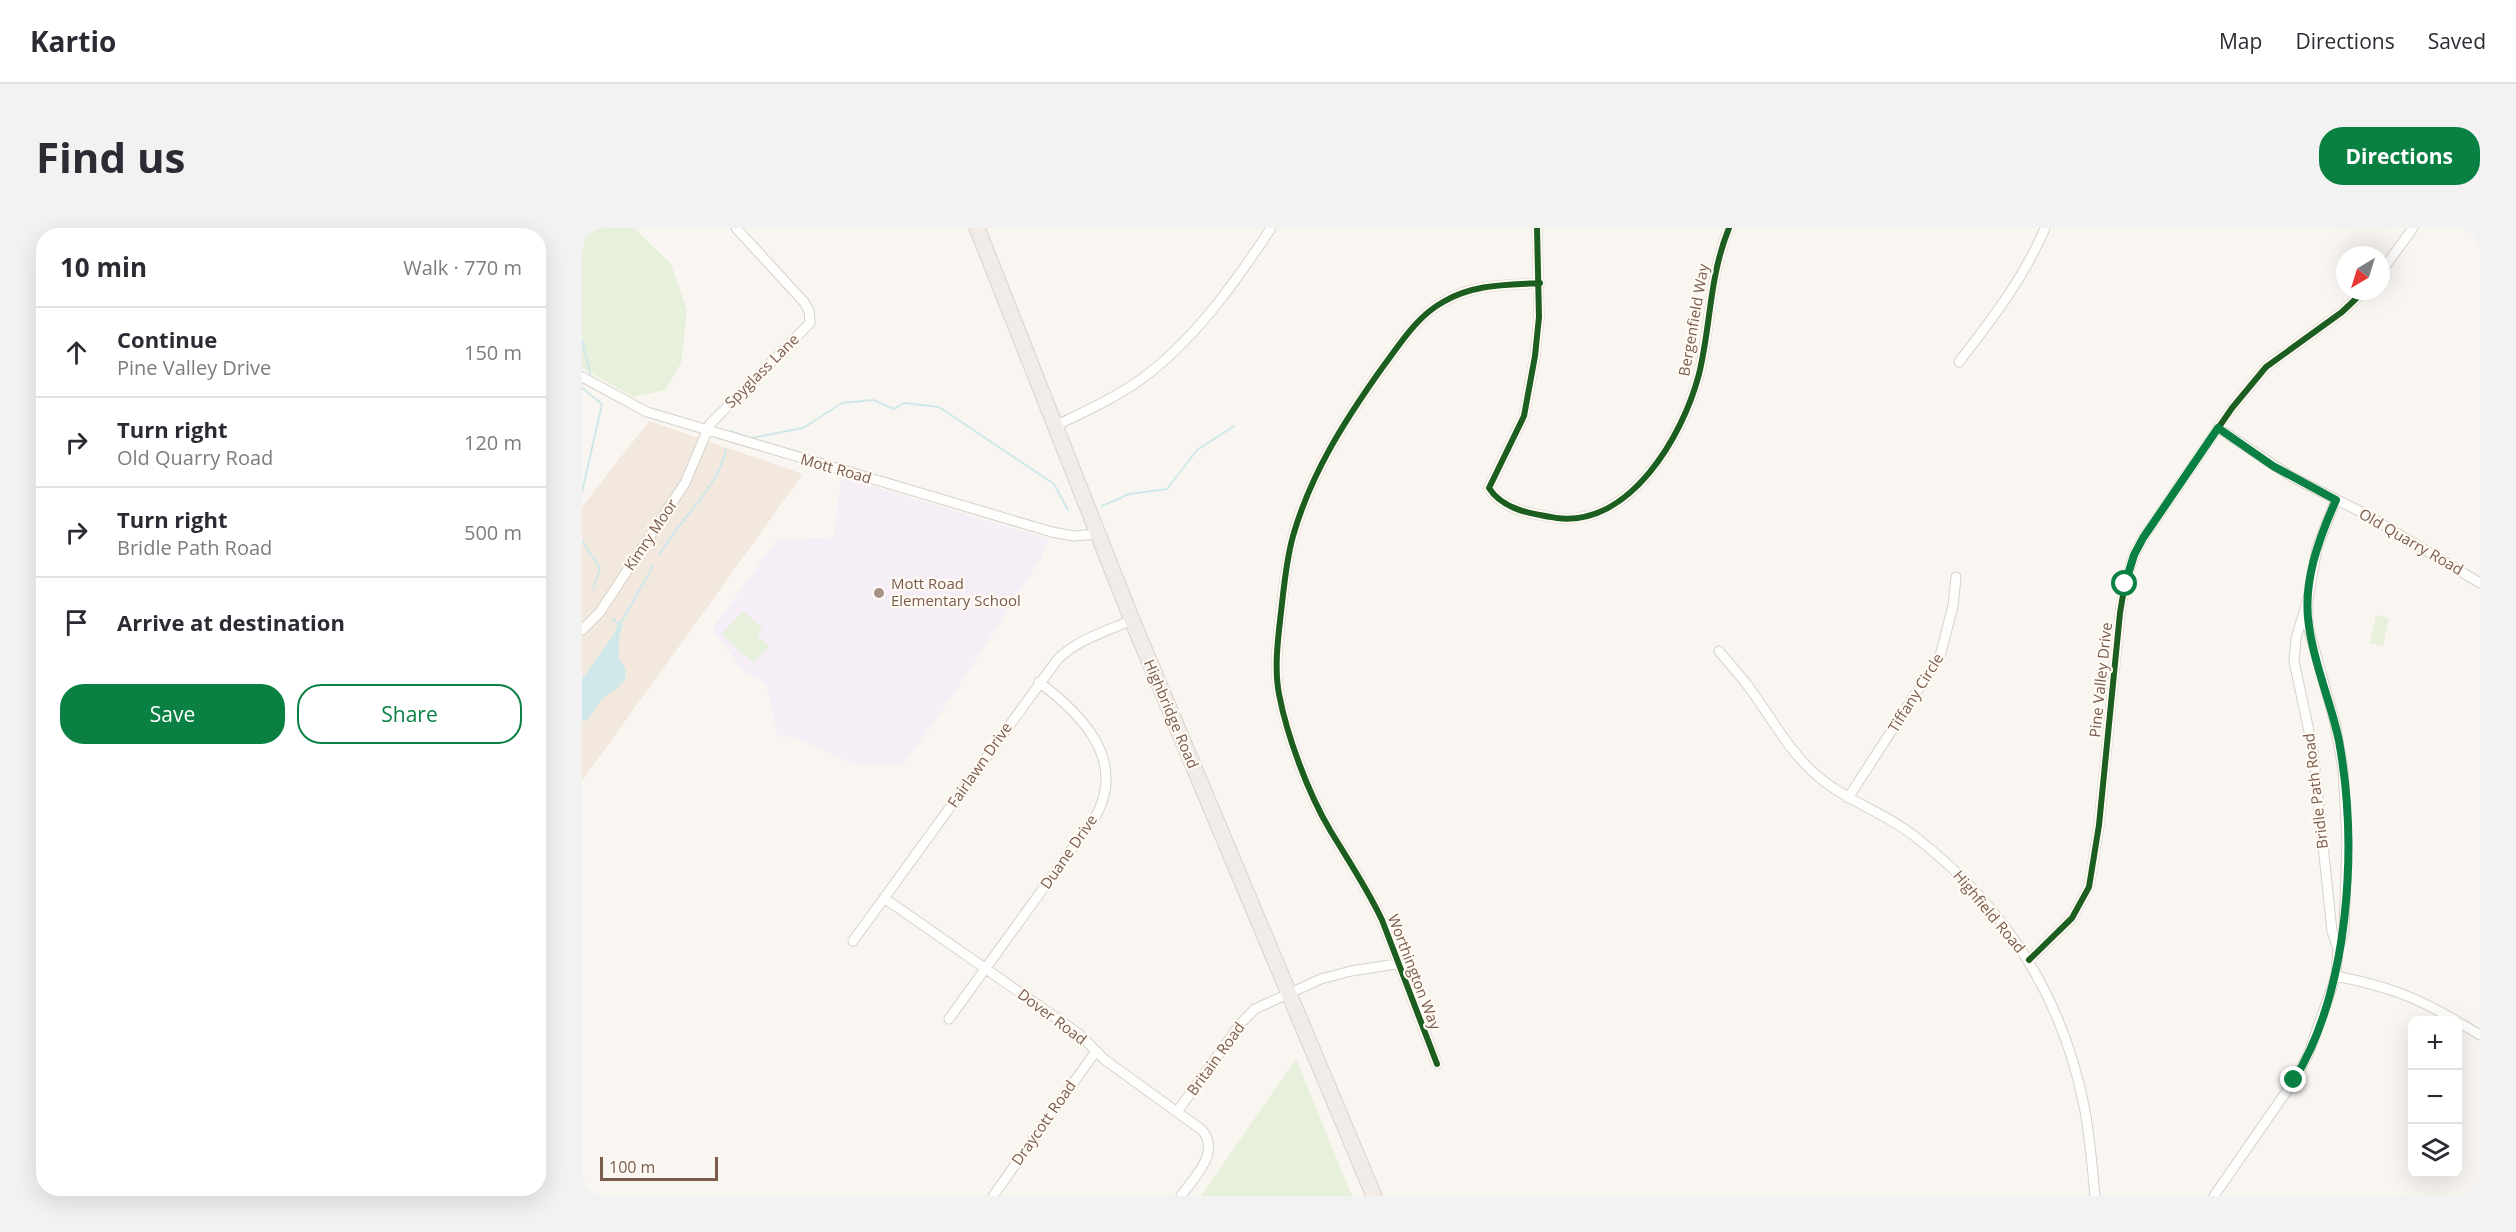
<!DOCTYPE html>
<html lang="en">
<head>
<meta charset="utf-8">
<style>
  :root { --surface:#fff; --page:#f2f2f3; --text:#2b2b33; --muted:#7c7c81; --line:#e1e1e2; --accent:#0b8043 }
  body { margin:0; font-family:"Open Sans",sans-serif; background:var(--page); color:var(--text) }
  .controls { position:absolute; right:18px; bottom:18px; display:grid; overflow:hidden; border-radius:12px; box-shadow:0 6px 24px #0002 }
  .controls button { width:54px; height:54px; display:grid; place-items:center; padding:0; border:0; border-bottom:2px solid var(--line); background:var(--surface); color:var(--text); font:30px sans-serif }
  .compass { position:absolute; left:1754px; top:18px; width:54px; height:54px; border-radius:50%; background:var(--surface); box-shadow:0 6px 24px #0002; rotate:218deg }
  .scale { position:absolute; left:18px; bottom:15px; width:118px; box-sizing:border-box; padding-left:6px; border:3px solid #7a5c4d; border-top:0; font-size:16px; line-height:21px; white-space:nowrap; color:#7a5c4d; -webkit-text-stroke:4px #fffaf3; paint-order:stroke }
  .stop { position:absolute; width:18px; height:18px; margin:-14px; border:4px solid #0b8043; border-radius:50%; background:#fff }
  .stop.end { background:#0b8043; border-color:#fff; box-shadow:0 2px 6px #0008 }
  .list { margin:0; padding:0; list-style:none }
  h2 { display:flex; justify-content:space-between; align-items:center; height:78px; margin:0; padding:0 24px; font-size:26px }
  h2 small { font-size:20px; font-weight:400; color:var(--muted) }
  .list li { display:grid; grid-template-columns:39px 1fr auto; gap:18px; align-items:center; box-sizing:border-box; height:90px; padding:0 24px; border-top:2px solid var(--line) }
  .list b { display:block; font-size:22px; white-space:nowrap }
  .list p { margin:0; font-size:20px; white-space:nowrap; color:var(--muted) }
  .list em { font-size:20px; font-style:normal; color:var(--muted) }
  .actions { display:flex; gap:12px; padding:18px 24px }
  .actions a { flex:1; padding:14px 0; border:2px solid var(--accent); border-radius:24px; text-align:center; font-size:21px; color:var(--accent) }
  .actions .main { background:var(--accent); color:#fff }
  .icon { flex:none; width:33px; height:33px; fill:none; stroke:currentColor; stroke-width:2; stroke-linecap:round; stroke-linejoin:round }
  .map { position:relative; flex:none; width:1898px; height:968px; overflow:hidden; border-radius:24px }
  header { display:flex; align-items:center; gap:36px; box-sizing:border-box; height:84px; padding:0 30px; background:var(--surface); border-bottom:2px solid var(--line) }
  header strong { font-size:28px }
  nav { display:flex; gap:33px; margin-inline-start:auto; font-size:21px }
  .intro { display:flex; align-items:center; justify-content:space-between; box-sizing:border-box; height:144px; padding:0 36px }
  h1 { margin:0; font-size:42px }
  .button { padding:15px 27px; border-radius:24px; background:var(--accent); color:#fff; font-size:21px; font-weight:700 }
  main { display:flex; gap:36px; padding:0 36px }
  aside { flex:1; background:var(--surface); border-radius:24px; box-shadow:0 6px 24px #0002 }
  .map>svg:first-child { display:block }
  .residential { fill:#f2e8de }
  .education { fill:#f6eef6 }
  .green { fill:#e7f0db }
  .water { fill:#d0e8ea }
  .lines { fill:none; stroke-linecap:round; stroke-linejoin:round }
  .stream { stroke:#d0e8ea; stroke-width:2 }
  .minor-casing { stroke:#d7d1cb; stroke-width:11 }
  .trunk-casing { stroke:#dad1cc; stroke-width:17 }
  .minor { stroke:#fefefd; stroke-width:9 }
  .trunk { stroke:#f2ece8; stroke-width:15 }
  .cycleway-casing { stroke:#fffaf3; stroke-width:10 }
  .cycleway { stroke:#1b5e20; stroke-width:6 }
  .route { stroke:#0b8043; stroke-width:8 }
  .poi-dot { fill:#a69286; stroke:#fffaf3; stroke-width:2 }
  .labels { text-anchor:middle; stroke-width:4.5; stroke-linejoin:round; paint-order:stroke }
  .street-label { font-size:15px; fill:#7a5c4d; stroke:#fffaf3 }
  .poi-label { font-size:15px; fill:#7a5c4d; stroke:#fffaf3; text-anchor:start }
</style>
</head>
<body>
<header>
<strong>Kartio</strong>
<nav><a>Map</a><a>Directions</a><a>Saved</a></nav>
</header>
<div class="intro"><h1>Find us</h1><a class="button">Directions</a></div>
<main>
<aside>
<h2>10 min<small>Walk · 770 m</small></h2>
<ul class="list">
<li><svg class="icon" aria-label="ahead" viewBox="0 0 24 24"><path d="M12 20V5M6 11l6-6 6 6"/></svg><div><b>Continue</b><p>Pine Valley Drive</p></div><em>150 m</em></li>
<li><svg class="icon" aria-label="right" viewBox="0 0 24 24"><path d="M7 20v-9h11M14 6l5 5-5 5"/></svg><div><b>Turn right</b><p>Old Quarry Road</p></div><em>120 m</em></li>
<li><svg class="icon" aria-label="right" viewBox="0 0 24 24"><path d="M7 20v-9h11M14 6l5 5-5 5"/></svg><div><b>Turn right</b><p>Bridle Path Road</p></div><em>500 m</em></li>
<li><svg class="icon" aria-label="arrive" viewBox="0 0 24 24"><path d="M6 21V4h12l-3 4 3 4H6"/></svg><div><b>Arrive at destination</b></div></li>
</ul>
<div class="actions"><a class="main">Save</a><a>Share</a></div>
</aside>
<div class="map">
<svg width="1898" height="968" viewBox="0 0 1898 968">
  <rect width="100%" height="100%" fill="#f9f5f0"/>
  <!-- residential -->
  <path class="residential" d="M67 193 221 246 0 553V279Z"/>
  <!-- education -->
  <path class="education" d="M259 249 466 311 460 329 374 463 321 537H275L211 509H196L184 455 163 445 130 401 195 312 252 309Z"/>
  <!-- green -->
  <path class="green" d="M0 0H52L89 36 105 82 99 135 83 162 51 169 0 140Z
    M161 383 181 401 175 407 187 418 171 435 140 406Z
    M1794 387 1807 390 1801 418 1788 415Z
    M714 831 770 968H619Z"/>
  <!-- water -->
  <path class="water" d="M37 393 41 396 37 409V430L44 443 43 451 38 458 20 471 5 492 0 493V451L31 408Z"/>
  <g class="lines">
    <!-- stream -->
    <path class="stream" d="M0 112 8 146
      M0 160 20 176 0 264
      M148 203 169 210 221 200 260 175 291 172 312 181 322 175 357 179 472 256 486 282
      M520 278 547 266 585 261 615 222 652 198
      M0 313 18 340 11 361
      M78 326C97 291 136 261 144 221
      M31 390 37 397
      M39 395 71 338"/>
    <defs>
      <path id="minor" d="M955 0 957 89 953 128 942 188 907 260C921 282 950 286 975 290 1048 299 1101 208 1117 146 1129 97 1127 49 1147 0
        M1799 44 1831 0
        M1377 134C1410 91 1442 50 1463 0
        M0 149 65 184 470 304 491 308 516 306
        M473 198C502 184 531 171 558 152 611 114 653 55 689 0
        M1636 200 1710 249 1783 286 1898 355
        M1754 271 1735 320 1726 371 1714 410 1712 433 1731 522 1750 703 1756 721
        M0 402 18 384 103 255 128 196 228 95 227 83 222 74 154 0
        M1137 423C1146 434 1157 446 1166 458 1188 487 1204 519 1231 544 1261 572 1300 583 1331 607 1421 676 1480 767 1502 878 1508 907 1510 938 1513 968
        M1266 570 1358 428 1371 378 1374 349
        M302 670 466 784 497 806 523 832 620 902C639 925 612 949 599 968
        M271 713 475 432C494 412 525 403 550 392
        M1447 732 1490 690 1507 659 1517 597 1538 385 1543 355 1552 327 1561 310 1650 180 1684 139 1760 84 1782 63
        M1754 748C1803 758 1830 767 1873 792
        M367 791 515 586C544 530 498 485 457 454
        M1876 794 1898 807
        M855 836 800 692C785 660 766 632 748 602 726 565 705 508 697 466 692 440 696 410 699 384 702 359 704 333 711 308 729 245 763 192 800 140 818 116 834 89 861 74 891 56 924 57 958 55
        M595 884 659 795 673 781 739 751 769 743 827 734
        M411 968 514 823
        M1632 968 1713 851 1726 827 1754 748 1756 721 1762 704 1765 613 1761 541 1753 495 1726 398V371"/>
      <path id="trunk" d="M395 0 550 392 792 968"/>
    </defs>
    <!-- minor casing -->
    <use href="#minor" class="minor-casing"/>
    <!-- trunk casing -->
    <use href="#trunk" class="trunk-casing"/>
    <!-- minor -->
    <use href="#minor" class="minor"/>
    <!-- trunk -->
    <use href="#trunk" class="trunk"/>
    <defs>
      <path id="cycleway" d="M955 0 957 89 953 128 942 188 907 260C921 282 950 286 975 290 1048 299 1101 208 1117 146 1129 97 1127 49 1147 0
        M1447 732 1490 690 1507 659 1517 597 1538 385 1543 355 1552 327 1561 310 1650 180 1684 139 1760 84 1782 63
        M855 836 800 692C785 660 766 632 748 602 726 565 705 508 697 466 692 440 696 410 699 384 702 359 704 333 711 308 729 245 763 192 800 140 818 116 834 89 861 74 891 56 924 57 958 55"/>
    </defs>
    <!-- cycleway casing -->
    <use href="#cycleway" class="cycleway-casing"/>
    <!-- cycleway -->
    <use href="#cycleway" class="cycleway"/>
  </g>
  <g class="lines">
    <!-- route -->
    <path class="route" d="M1543 356 1552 327 1561 310 1636 200 1691 238 1754 272C1737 310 1720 355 1727 398 1732 437 1749 474 1757 513 1776 617 1768 761 1712 852"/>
  </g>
  <!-- markers -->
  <circle class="poi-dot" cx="297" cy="365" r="6"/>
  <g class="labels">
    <!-- street labels -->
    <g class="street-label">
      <text transform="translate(1112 92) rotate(-80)" y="5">Bergenfield Way</text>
      <text transform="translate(180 143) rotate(-45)" y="5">Spyglass Lane</text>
      <text transform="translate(254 241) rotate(16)" y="5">Mott Road</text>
      <text transform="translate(69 307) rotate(-56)" y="5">Kimry Moor</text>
      <text transform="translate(1829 314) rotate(30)" y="5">Old Quarry Road</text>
      <text transform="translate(1519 452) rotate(-84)" y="5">Pine Valley Drive</text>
      <text transform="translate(1334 465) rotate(-58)" y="5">Tiffany Circle</text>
      <text transform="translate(589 486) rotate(67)" y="5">Highbridge Road</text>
      <text transform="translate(398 537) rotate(-55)" y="5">Fairlawn Drive</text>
      <text transform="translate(1734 563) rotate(-97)" y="5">Bridle Path Road</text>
      <text transform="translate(487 624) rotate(-55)" y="5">Duane Drive</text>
      <text transform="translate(1407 684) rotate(50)" y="5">Highfield Road</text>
      <text transform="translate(832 744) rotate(69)" y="5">Worthington Way</text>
      <text transform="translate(470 789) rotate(37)" y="5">Dover Road</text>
      <text transform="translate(634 831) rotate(-54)" y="5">Britain Road</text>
      <text transform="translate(462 895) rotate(-55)" y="5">Draycott Road</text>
    </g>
    <!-- poi labels -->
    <g class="poi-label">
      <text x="309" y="361">Mott Road<tspan x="309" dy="17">Elementary School</tspan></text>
    </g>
  </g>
</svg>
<div class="controls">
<button>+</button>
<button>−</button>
<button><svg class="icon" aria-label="layers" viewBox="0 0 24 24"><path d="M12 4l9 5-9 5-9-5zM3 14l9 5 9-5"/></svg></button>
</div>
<svg class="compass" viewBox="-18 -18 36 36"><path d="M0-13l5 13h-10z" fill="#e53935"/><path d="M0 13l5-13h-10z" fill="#7c7c81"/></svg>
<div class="scale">100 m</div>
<div class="stop" style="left:1543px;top:356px"></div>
<div class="stop end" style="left:1712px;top:852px"></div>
</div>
</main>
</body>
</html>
